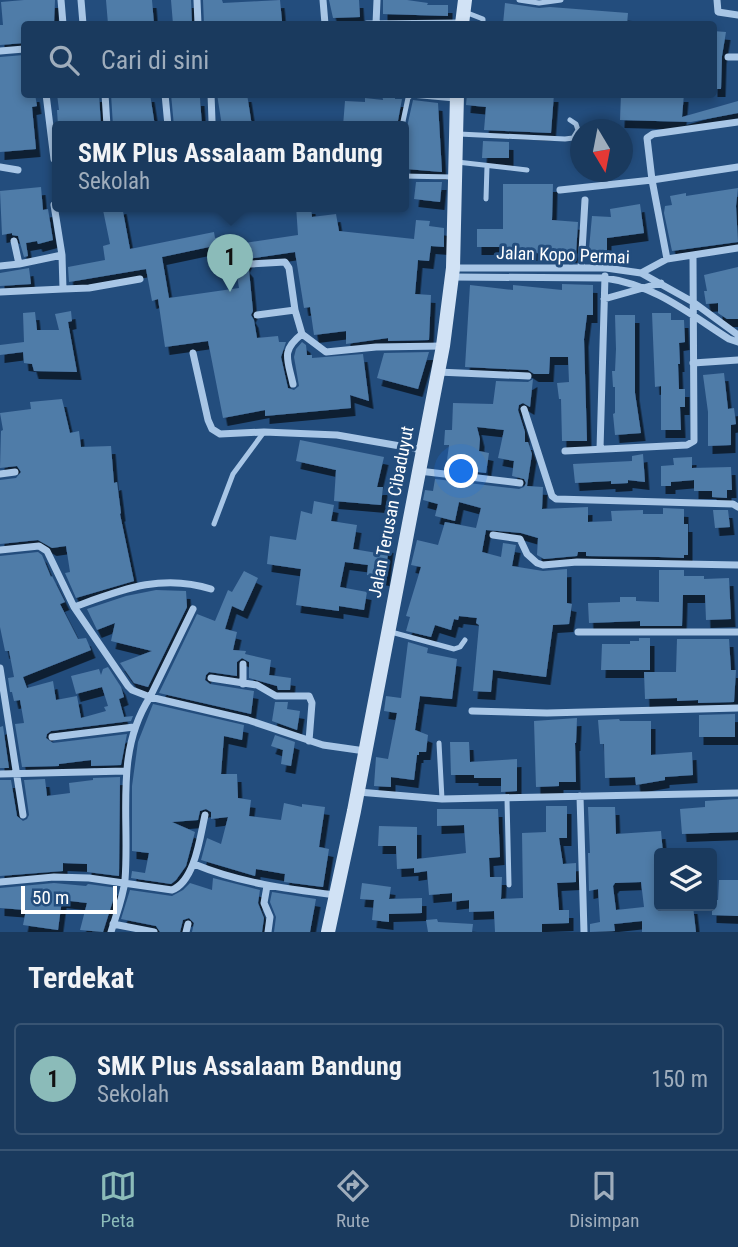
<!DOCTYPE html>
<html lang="id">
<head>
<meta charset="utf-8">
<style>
  :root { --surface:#1a3a5e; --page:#274567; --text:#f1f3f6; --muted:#9fadbc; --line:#385473; --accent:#8bbbb9 }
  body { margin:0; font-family:"Roboto Condensed",sans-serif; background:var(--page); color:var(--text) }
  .controls { position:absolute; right:21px; bottom:21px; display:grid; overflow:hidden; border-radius:7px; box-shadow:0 4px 10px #0003 }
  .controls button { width:63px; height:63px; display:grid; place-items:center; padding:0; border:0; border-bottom:2px solid var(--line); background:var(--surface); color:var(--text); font:35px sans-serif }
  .compass { position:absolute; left:570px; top:119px; width:63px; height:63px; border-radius:50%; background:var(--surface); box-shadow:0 4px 10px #0003; rotate:170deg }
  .scale { position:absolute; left:21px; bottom:18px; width:96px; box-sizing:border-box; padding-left:7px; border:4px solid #fff; border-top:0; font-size:19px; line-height:24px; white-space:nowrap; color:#fff; -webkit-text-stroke:5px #234d7d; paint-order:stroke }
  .you { position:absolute; left:462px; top:472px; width:24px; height:24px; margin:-18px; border:5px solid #fff; border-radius:50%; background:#1a73e8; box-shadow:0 0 0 10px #1a73e833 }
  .badge { display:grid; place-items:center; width:46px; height:46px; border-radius:50%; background:var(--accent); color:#111; font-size:23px; font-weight:700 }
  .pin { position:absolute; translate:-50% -58px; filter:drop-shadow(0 2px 4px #0008) }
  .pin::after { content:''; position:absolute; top:37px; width:24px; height:21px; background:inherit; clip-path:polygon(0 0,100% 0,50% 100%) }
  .popup { position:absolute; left:52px; top:121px; width:357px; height:91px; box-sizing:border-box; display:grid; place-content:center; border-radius:7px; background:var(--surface); filter:drop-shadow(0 2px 5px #0005); font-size:23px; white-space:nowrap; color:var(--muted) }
  .popup b { font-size:26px; color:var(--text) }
  .popup::after { content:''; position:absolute; left:50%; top:100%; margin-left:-14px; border:14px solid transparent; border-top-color:var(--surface) }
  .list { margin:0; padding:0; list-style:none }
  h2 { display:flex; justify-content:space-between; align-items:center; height:91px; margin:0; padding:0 28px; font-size:30px }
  h2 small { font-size:23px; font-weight:400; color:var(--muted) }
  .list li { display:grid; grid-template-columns:46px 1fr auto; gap:21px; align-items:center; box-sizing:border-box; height:112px; margin:0 14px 14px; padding:0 14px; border:2px solid var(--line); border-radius:7px }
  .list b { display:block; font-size:26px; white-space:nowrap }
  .list p { margin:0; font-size:23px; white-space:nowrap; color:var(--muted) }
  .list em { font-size:23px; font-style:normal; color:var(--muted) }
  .icon { flex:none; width:38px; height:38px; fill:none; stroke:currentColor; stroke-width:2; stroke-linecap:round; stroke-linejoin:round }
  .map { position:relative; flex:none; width:738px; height:932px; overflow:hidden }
  .search { position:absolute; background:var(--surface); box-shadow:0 4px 10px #0003; left:21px; right:21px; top:21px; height:77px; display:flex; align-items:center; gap:18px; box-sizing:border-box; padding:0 24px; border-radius:7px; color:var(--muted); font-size:26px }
  .sheet { height:217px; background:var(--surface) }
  nav { display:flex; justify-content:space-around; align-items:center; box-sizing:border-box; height:98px; border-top:2px solid var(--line); background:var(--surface); font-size:19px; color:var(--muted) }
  nav a { display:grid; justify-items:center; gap:4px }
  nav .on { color:var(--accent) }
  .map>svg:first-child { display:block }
  .building { fill:#507ba8; fill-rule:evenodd; filter:url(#shadow) }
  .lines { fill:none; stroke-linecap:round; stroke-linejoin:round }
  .lane { stroke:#a8c6e6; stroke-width:5 }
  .street { stroke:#a8c6e6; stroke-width:7 }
  .secondary { stroke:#d1e2f5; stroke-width:14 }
  .labels { text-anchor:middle; stroke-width:6; stroke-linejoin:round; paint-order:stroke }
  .street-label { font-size:18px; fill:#fff; stroke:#234d7d }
</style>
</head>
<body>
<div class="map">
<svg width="738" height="932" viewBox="0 0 738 932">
  <defs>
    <filter id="shadow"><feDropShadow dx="4.5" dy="8" stdDeviation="0" flood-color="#0009"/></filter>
  </defs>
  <rect width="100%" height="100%" fill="#234d7d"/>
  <!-- building -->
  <path class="building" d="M24 0H55L54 24H24V43L0 45V25H3L1 2Z
    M106 0H152L154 24H108Z
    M171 0H191L192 24H173Z
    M203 0H222L223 3 280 0 282 21 204 24Z
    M329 0H359L360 17 333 18Z
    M383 0H407L428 3 427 5H448V16L383 14Z
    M505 3 539 8 550 7 628 13 627 24H503Z
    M713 31 726 32 722 56 721 89H713Z
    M24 55V94H35L37 106 32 107 36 149 0 152V57Z
    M57 94H99L101 126H58L57 110H59Z
    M111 94H150L155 126H113Z
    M171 94H196V98H200L202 126H174Z
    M217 94H247L252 126H222Z
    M382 94H395V99H402L397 126H343L345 101 365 102V98L383 100Z
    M467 94H554L551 133 484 130 486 107 466 105Z
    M621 94H684L682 117 738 101V113L691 122 620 120Z
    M413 100 438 103 442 172 406 169 404 131 407 127Z
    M483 141 509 142V158H482Z
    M416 182H442L440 202 414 199Z
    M503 184H553L552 220 578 222 576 255 515 252V247H477V229H503Z
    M41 187 43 210 48 209 53 240 38 244 37 241 26 243 28 256 24 257 18 236 12 235V233L2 235 0 191Z
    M738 188 736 206 738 242 672 251 664 213 665 206 672 205 670 196 686 193V196Z
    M640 204 644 233 607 238V257H600V260H588L592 216 611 217 610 209Z
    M122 206 130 249 214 232 215 238 230 236 232 250 215 252 214 246 162 257 169 298 239 288 232 245 298 235 296 206H311L312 217 336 214 339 231 414 239 416 220 430 221 429 226 444 228V247L431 246 429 261 418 260 415 294 431 295 429 340 388 341V338L346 344V331L314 335 310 307 304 308 295 252 248 259 245 265 249 270 253 311 251 315 254 320 257 338 278 336 279 342H286L281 357 288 388 294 390 299 386 294 357 296 349 302 342 306 345 307 355H312V358L363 354 369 401 350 395 351 408 265 416V410L223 418 208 341 165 347 158 299 152 301 146 269 69 282 68 267 105 260 103 246 110 244 103 210Z
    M738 267V319H727L718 313V303L706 304 704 291H707L704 275Z
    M29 268 31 284 0 286V273Z
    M562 284 593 285V315H587L584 339 587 441H562L561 399H559L557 383 569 382 568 357H550L549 374H534L528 370 465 367 470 285 513 290V285L562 290Z
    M71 311 72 321 68 322 77 372 34 371 32 364 24 363 23 352 0 355V345L24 342 23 313 35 312 37 330H59L55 314Z
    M652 313H671V320H684L685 342 679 343 680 364H678L679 389H685V407H680L681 430H661V386L655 387Z
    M615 315H635V393L641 433 615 435 613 414 615 413V387H613L612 371H615L616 349Z
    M429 352 418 389 377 378 384 353Z
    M724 373 728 409 734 408 736 424 731 425V445L708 446V412L703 375Z
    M533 379 530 407 523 403 519 405 518 410 525 432V442H528L532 454 527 486 543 487 542 509 588 507V522L612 521 611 511 643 510V514H663V508L684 509V524H688V555H684V558L659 557 586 556V552H578L577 556 544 559 537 555 538 538 521 533 486 530 482 552 501 557 503 543 516 545 512 566 543 571 567 569V603L572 604 569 624 553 625 546 677 493 670 491 692 473 691 479 625 476 623 477 618 459 616 458 620 454 619 451 630 435 625 431 637 406 631 410 617 406 616 421 567 411 565 417 540 438 545 445 522 476 528 481 508 459 502 455 521 435 516 438 504 423 500 425 490 433 491 435 479 519 489 524 487 526 483 524 479 512 476 514 461 498 458 504 430 477 427 480 439 479 451 489 453 486 473 446 468 449 445H444L445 430H452L453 403 493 404 496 381 528 382Z
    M62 399 70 433 79 431 81 447 111 446 114 483 117 482 121 513 120 514 134 581 76 598 65 573 70 572 66 546 52 548 38 540 0 544V480L16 478 21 472 17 466 0 468 1 431 3 430 0 413 31 409 30 402Z
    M300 440 384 457 377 487H383L381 505 334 501 336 470 296 461Z
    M643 454 645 482 628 480V483L611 484V481L575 483 573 464 632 461V456Z
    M692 457V468L731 467 732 490H727V498L712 497V491H694V480L671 482V486H661V466L674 465 673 458Z
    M314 501 334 505 331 521 357 525 353 549 377 553 379 543 389 545 385 578 367 575 368 565 345 562 340 587 367 592 364 610 339 606V611L296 605 301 569 267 564 270 536 296 540 301 511 312 514Z
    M713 510H728L730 527 715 528Z
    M38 552 42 555 51 577 52 576 65 602 60 604 78 639 86 638 91 650 23 677 27 688 53 681 56 700 77 696 81 718 106 711 104 707 108 706 102 687 76 694 71 676 99 669 101 675 103 669 108 667 121 687 124 697 119 699 124 717 133 716 131 721 51 731 47 734 46 738 53 743 127 734 121 765 91 766V760L59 764V766L22 767 15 724 24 723 20 700 14 701 12 692H10L8 678 14 677 9 651H5L0 627V556Z
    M659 570H684V576H704V579L729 578 731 619 706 620 705 595H683L682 626H640V621L589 623 588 603 620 602V597H636V601L659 602Z
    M244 571 258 578 243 611 232 606 225 629 237 632 233 650 246 651 245 654 271 660 269 675 291 678 290 690H278L277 686 249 678V662L242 658 237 662V676L209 672 206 675 205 680 210 684 254 691 251 714 159 693 197 614 215 621 228 590 232 592Z
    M156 590 186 591 187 607 148 687 134 683 120 663 152 651 111 641 115 623 97 630 87 609 126 596Z
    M639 638H650V670H601L602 644H630V641H639Z
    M677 639H729L731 670H736L734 702 698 703V700L677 701V698L645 699 644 672H676Z
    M408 642 428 648 427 653 457 659 452 699 420 696 415 730 428 735 426 752H419V755H417L414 780 391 777V787L374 786 376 757 388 759 397 713 384 711 386 696 401 698Z
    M275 702H288L287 709 300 711 297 730 272 721Z
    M153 704 244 725 242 740 224 736 221 774H237L238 798 251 800 249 816 281 820 284 803 302 807V804L325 807 319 847 329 849 323 887 284 882 285 874 256 869 255 876 201 860 207 838 221 844 228 817 211 819V812L206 809 200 811 198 820 172 822 195 832 186 866 176 880 171 884 131 878 132 871 145 873 149 853 132 851V786L138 742Z
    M735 714V737H699V715Z
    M577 718 576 743H575L576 782H559V786L536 787 534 721Z
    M619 719 620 721H651V755L692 752 693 775 665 777V780L636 785 635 777 605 778 604 744H600L598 720Z
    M3 726 9 768H0V727Z
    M275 735 295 742 291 766 281 764 283 750 271 746Z
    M450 742H469L470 762 517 759V791L501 792V778H474V775H451Z
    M120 777 119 876 87 872V864L63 863V871L0 876V780H11L17 816 23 821 27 819 29 815 24 780 45 779 47 796 70 793 69 783 93 780V778Z
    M738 799V832L682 834 680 809 705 807V801Z
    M546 806H567V838H559L563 864 576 863V882L557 883 559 910H569V923L542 924V932H495L494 911 469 912V900L452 902V893L429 895 427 871 414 873V868L397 869 396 846H378L379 826 417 827V859L466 853 464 825 437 826V809H498L500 857 489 858 490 877H502L501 899 523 898 522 833 546 832Z
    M588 807H615L616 834 661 831 663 853 656 856 659 906H693L696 932H642V921L614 924 615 931 590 932V924L600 922 598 889 589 891 588 853H590ZM641 882 644 907 616 910 613 886 615 883Z
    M213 878 260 890 258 903 264 918 262 932H192L194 923 189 918 183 920 180 932H160L156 926 121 919 130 890 172 896 183 890 190 883 212 890Z
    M719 880H738V916L712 915V900H718Z
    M54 883 86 886 88 884 117 888 103 932 80 930 87 903 62 900 58 930 23 925 26 910 0 908V888Z
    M362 883 391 887 389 899 422 898V913L389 914V922L372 920 374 900 360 899Z
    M272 892 316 899 310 932H274L276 917 270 902Z
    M437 919 438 922 473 924 472 932H428L426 920Z"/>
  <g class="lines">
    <!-- lane -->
    <path class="lane" d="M519 0 539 3 561 0
      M465 12 483 19V24
      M402 126 408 98 411 95 455 99
      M459 134 565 139 573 138 578 130 576 124 570 120
      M457 162 527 170
      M403 176 452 177
      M486 199 487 166
      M214 524 233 474 264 432
      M391 632 454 649 460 647 465 640
      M439 743 442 799
      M507 799 509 885"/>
    <!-- street -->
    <path class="street" d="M61 0 63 24
      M81 0 83 24
      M197 0 198 24
      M323 0 325 24
      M717 0 718 12 738 15
      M367 24 462 23
      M376 24 377 0
      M0 51 24 49
      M728 57H738
      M46 94 54 159
      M105 94 107 126
      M165 94 168 126
      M211 94 212 121
      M0 167 18 170
      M560 190 652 180 738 167
      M667 259 652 180 647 138 653 134 738 122
      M19 264 62 255 54 205
      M251 264 285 262 289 268 295 310
      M0 266 19 264 14 241
      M454 268H606L641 273 693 302 738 335
      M581 268 585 200
      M641 273 667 259 738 248
      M452 277 605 278C655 285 688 313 729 339L738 342
      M63 289 89 288 140 279
      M0 292 63 289 62 255
      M604 299 661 283
      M257 315 295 310 302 334 326 352 376 347 443 346
      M193 353 208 420 212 429 220 434 264 432 337 435 423 450
      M693 363 738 360
      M438 372 528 376
      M293 384C288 360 280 351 302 334
      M524 409 552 496 556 499 733 504 738 507
      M600 449 605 276
      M565 451 687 445 694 441 693 256
      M419 471 520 483
      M0 474 15 472
      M493 535 520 539 527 554 537 563 543 565 577 562 738 565
      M0 550 39 546 47 551 74 607 128 686 132 690 150 697C114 753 130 817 125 880 123 898 116 915 111 932
      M74 607C121 590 161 573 211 589
      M193 609 150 697 248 720 323 745 365 751
      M578 632H738
      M0 668 23 815
      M211 678 257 685 276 696H309L312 703 309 741
      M243 684V664
      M472 711 547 713 738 708
      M52 737 134 727
      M0 774 126 771
      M358 792 442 799 738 793
      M580 796 584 932
      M194 864C240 883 287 889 336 895
      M0 882 54 877 89 878 172 890C195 881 200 837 205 815
      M267 886 264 903 270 917 268 932
      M113 924 154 932
      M186 932 188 924"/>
    <!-- secondary -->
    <path class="secondary" d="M462 24 465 0
      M328 932 354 811 443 346 453 268 457 94"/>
  </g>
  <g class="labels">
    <!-- street labels -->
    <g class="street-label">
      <text transform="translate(563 255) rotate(2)" y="6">Jalan Kopo Permai</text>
      <text transform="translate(391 512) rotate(-79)" y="6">Jalan Terusan Cibaduyut</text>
    </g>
  </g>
</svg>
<div class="controls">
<button><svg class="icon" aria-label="layers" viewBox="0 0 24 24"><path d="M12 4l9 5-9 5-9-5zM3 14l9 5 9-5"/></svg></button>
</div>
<svg class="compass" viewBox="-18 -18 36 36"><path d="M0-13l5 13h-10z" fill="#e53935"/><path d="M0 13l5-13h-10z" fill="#9fadbc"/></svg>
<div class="scale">50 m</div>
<div class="you"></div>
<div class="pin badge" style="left:230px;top:292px">1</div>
<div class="popup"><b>SMK Plus Assalaam Bandung</b>Sekolah</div>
<div class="search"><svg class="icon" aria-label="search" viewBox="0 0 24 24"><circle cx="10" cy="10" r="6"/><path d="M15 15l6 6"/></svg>Cari di sini</div>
</div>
<section class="sheet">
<h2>Terdekat<small></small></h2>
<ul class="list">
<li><span class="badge">1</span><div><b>SMK Plus Assalaam Bandung</b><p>Sekolah</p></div><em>150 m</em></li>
</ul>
</section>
<nav>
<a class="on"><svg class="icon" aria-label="map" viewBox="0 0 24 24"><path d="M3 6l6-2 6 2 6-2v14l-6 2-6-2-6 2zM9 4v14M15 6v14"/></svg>Peta</a>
<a><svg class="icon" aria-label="directions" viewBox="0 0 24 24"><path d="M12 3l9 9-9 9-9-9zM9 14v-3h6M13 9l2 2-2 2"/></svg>Rute</a>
<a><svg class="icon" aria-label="saved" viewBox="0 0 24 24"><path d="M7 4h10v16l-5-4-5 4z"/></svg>Disimpan</a>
</nav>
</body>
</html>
